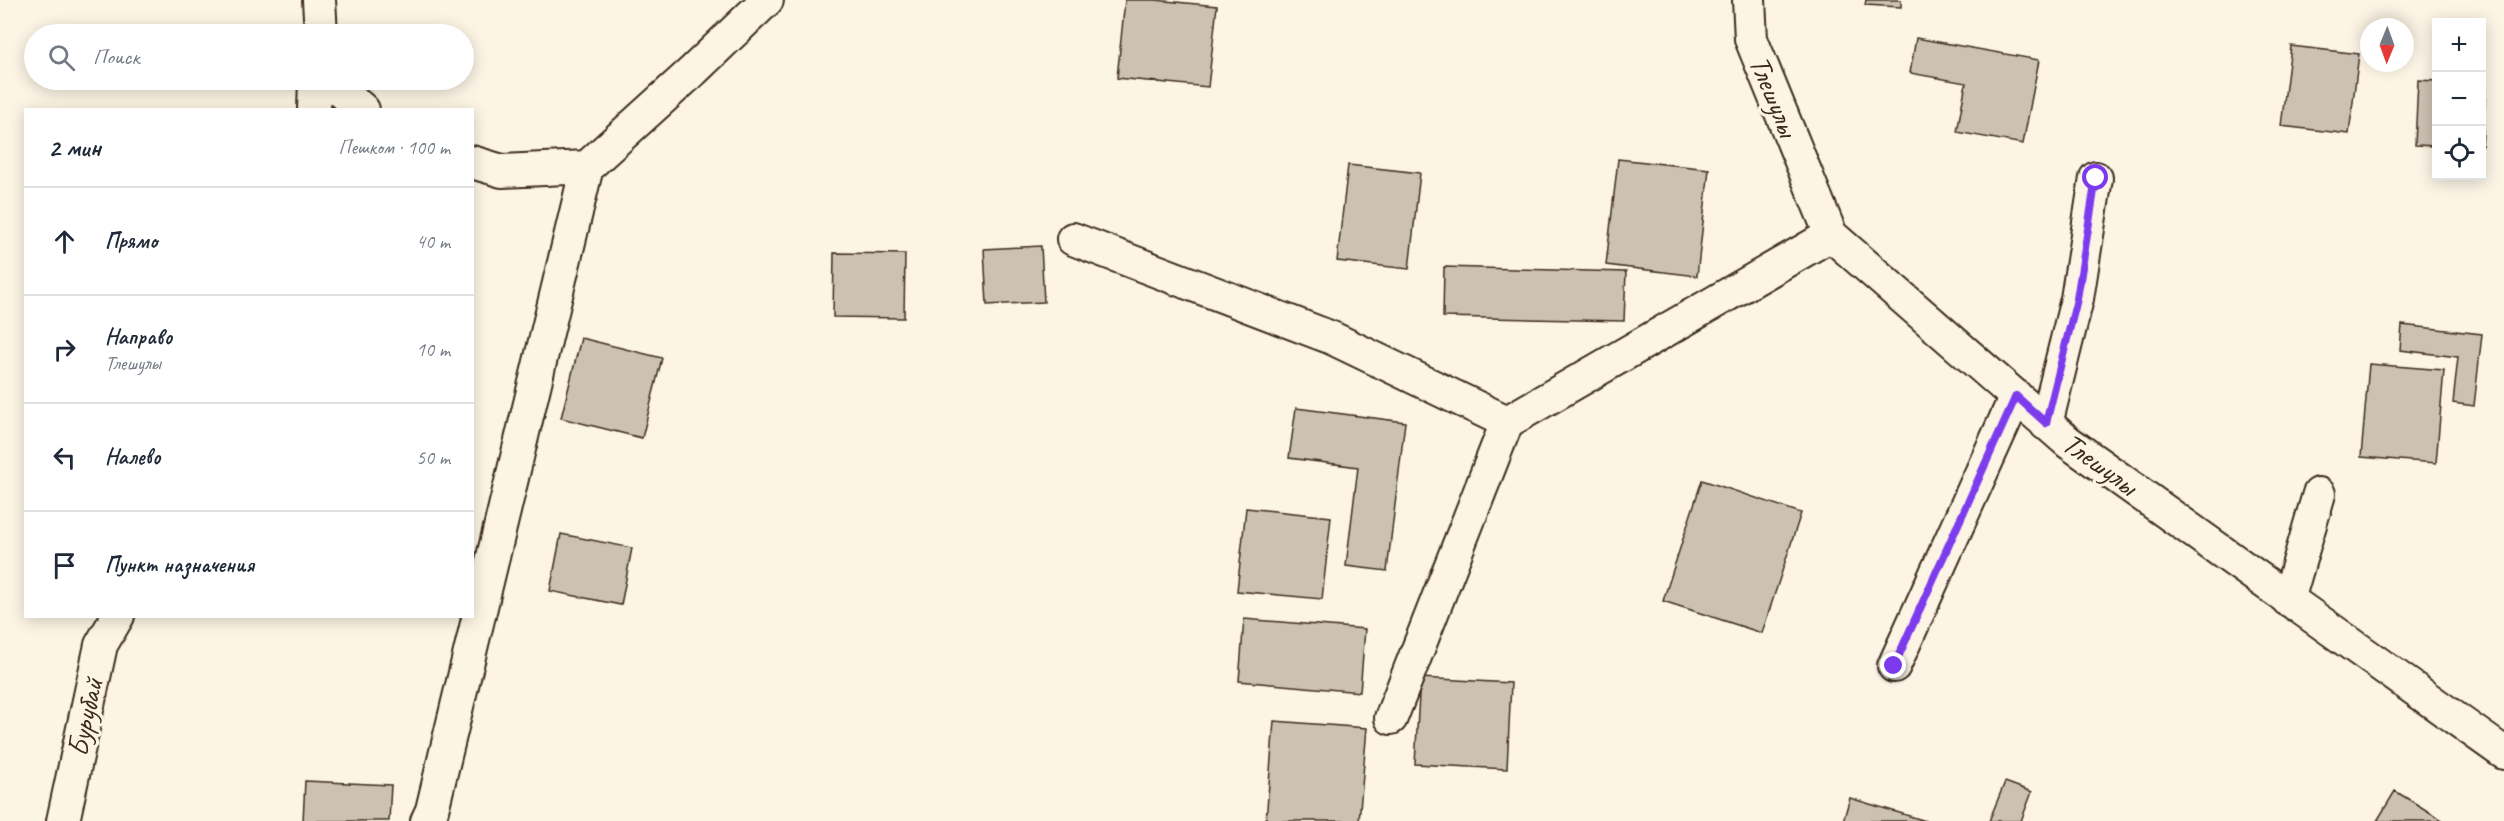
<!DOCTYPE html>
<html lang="ru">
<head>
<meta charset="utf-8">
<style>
  :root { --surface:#fff; --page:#f6f6f7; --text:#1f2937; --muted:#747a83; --line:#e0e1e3 }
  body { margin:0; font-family:Caveat,sans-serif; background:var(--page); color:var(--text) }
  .controls { position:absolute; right:18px; top:18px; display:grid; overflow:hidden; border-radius:0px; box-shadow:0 3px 15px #0003 }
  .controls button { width:54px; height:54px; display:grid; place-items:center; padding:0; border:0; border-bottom:2px solid var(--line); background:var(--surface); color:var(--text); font:30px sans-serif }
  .compass { position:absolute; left:2360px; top:18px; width:54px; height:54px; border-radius:50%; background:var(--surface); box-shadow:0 3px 15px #0003; rotate:181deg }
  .stop { position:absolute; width:18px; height:18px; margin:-14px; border:4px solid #7c3aed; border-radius:50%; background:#fff }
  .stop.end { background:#7c3aed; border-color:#fff; box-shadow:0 2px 6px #0008 }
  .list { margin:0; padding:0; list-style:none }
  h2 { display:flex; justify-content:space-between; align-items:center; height:78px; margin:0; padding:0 24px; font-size:26px }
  h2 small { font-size:20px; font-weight:400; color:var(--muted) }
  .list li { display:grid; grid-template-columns:39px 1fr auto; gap:18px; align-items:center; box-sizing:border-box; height:108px; padding:0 24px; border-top:2px solid var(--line) }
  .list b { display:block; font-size:22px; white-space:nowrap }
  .list p { margin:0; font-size:20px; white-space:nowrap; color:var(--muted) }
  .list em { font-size:20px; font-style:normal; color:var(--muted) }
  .icon { flex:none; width:33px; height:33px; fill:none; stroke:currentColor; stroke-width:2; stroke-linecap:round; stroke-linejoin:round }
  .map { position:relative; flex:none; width:2504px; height:821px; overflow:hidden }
  .search { position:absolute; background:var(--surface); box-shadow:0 3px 15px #0003; left:24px; top:24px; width:450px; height:66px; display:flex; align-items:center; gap:15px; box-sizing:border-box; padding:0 21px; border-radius:33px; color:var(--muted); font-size:22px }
  .panel { position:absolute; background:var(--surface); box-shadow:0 3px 15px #0003; left:24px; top:108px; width:450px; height:510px; border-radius:0px }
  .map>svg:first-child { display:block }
  .building { fill:#ccc2b3; stroke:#3b2a1e; stroke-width:1.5 }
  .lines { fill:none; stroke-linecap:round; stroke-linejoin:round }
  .minor-casing { stroke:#3b2a1e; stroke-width:36 }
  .minor { stroke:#fcf5e5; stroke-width:32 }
  .route { stroke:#7c3aed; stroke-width:8 }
  .labels { text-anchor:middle; stroke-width:6; stroke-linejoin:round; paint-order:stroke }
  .street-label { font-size:30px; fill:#3b2a1e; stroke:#fcf5e5 }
</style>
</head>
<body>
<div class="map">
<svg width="2504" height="821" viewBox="0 0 2504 821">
  <rect width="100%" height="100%" fill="#fcf5e5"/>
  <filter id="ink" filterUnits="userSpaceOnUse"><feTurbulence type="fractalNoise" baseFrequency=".0167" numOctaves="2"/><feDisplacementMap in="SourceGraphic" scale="12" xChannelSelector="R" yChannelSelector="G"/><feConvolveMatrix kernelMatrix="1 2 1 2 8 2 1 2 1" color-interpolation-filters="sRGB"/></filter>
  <g filter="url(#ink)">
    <!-- building -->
    <path class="building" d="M1125 0H1155L1217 6 1208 87 1117 78Z
      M1866 0H1901V7L1865 5Z
      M1916 38 2039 60 2023 144 1957 132 1966 83 1910 73Z
      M2291 46 2359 54 2349 134 2281 126Z
      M2418 80 2436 81V146L2415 145Z
      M2482 84H2486L2482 148Z
      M1618 159 1709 169 1697 276 1606 265Z
      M1348 165 1420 173 1409 269 1337 261Z
      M1041 246 1044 302 987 305 984 249Z
      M834 253 905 254 904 318 833 317Z
      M1444 267 1626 272 1624 321 1443 317Z
      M2402 325 2482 334 2474 406 2453 403 2458 357 2400 350Z
      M581 338 662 358 642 438 561 418Z
      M2369 364 2444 370 2436 463 2361 457Z
      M1296 408 1405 422 1387 571 1346 566 1358 467 1289 458Z
      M1702 480 1801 513 1762 633 1663 601Z
      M1246 508 1331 517 1322 599 1237 591Z
      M561 534 632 548 621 605 550 591Z
      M1244 619 1365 629 1360 692 1239 681Z
      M1420 678 1511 683 1507 769 1415 764Z
      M1274 721 1367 728 1359 821H1266Z
      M305 781 391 785 389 821H303Z
      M2005 782 2032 792 2021 821H1989Z
      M2395 791 2444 821H2377Z
      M1850 798 1926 821H1843Z"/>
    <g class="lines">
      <defs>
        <path id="minor" d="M319 0 321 34
          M1749 0 1751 39 1831 235 2068 442 2504 753
          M329 80 363 110
          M314 110 315 80
          M472 162 502 171 587 167 694 70 767 0
          M1073 239 1332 338 1507 422
          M2046 424 2077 299 2096 178
          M2288 600 2319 494
          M1894 666 2016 396
          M1391 718 1507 422 1831 235
          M63 821 101 645 118 616
          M427 821 432 810 587 167"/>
      </defs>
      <!-- minor casing -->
      <use href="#minor" class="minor-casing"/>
      <!-- minor -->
      <use href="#minor" class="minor"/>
    </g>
  </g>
  <g class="lines" filter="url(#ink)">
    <!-- route -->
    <path class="route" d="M1894 666 2016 396 2046 423 2077 299 2096 178"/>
  </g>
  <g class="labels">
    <!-- street labels -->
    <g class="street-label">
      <text transform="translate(1774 96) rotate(68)" y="10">Тлешулы</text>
      <text transform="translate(2100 464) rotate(36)" y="10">Тлешулы</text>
      <text transform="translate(85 717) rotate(-78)" y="10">Бурубай</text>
    </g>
  </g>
</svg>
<div class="controls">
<button>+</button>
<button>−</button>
<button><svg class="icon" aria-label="locate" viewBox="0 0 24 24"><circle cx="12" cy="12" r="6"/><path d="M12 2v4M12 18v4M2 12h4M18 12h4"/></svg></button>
</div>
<svg class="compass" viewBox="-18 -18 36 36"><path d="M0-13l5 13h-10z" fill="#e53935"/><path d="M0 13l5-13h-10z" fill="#747a83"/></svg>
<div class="stop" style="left:2096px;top:178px"></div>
<div class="stop end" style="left:1894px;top:666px"></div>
<div class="search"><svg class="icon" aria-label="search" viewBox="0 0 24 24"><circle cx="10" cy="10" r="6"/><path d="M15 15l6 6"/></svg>Поиск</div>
<section class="panel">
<h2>2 мин<small>Пешком · 100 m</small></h2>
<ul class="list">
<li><svg class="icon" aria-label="ahead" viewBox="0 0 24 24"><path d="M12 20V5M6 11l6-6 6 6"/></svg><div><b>Прямо</b></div><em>40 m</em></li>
<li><svg class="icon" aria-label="right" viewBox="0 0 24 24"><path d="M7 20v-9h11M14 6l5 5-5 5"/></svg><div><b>Направо</b><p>Тлешулы</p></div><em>10 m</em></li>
<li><svg class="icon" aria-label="left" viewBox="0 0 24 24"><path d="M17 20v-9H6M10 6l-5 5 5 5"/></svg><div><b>Налево</b></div><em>50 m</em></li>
<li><svg class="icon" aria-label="arrive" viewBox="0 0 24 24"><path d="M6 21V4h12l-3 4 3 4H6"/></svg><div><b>Пункт назначения</b></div></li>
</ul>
</section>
</div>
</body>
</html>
